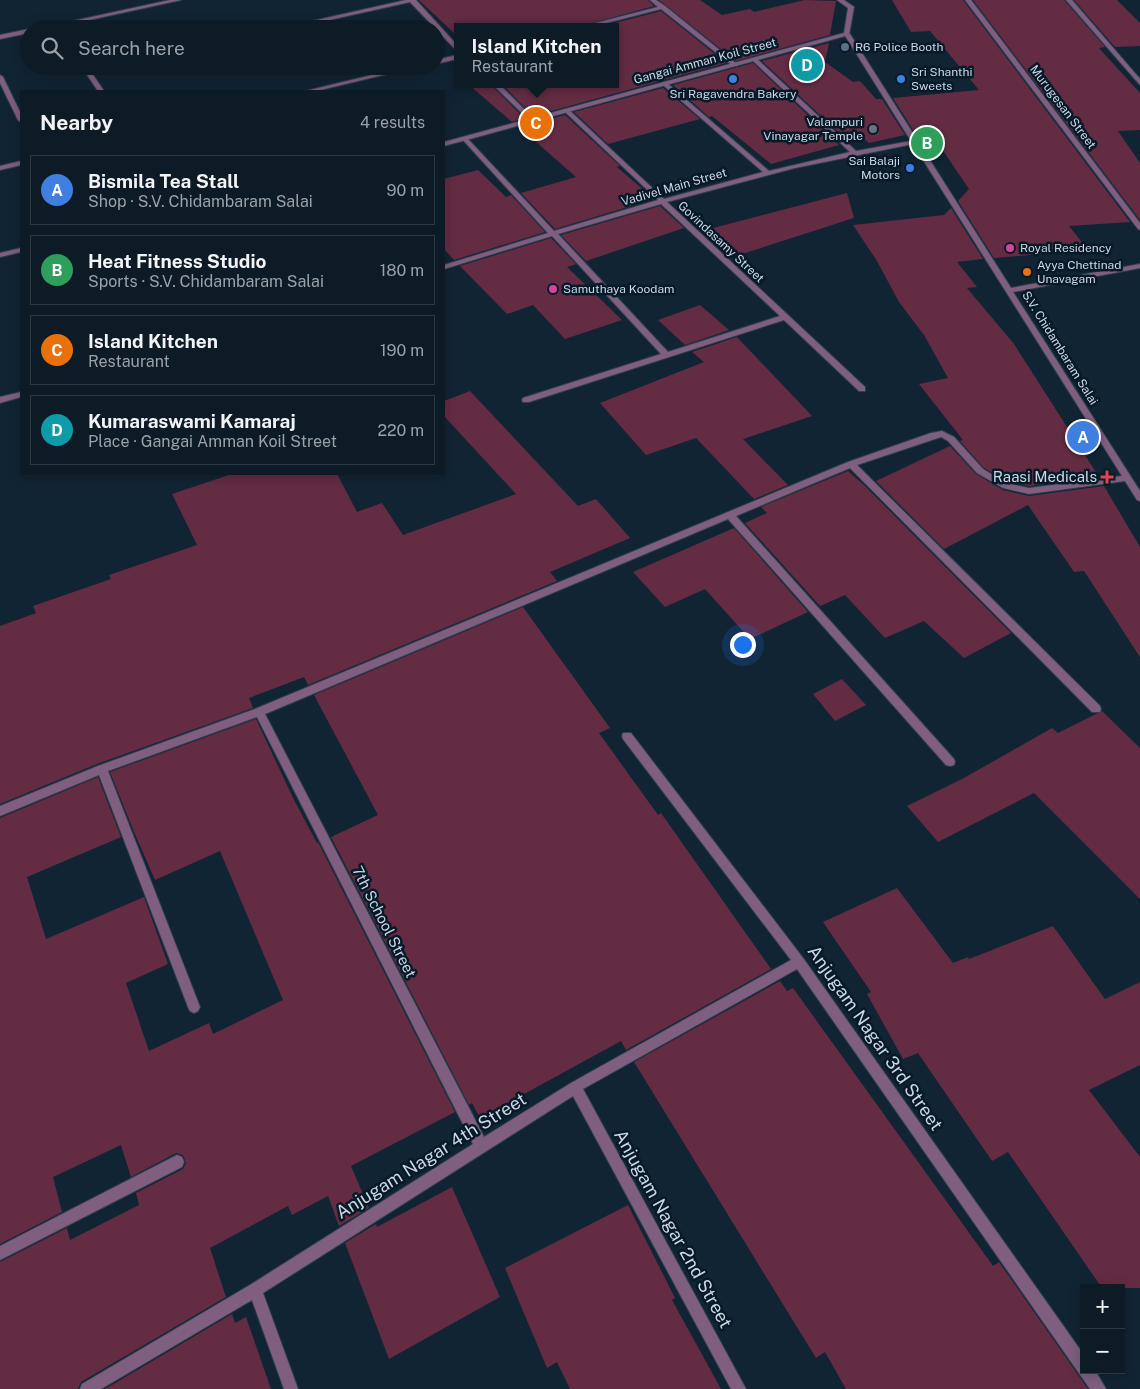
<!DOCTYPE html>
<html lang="en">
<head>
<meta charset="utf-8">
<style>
  :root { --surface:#0d1b27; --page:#16242f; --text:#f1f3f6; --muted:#9aa1a7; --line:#2d3944; --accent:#8c9099 }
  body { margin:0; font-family:"Public Sans",sans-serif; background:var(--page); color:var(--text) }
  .controls { position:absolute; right:15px; bottom:15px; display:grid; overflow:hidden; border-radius:0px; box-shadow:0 2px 12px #0003 }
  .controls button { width:45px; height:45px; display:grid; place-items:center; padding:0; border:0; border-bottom:1px solid var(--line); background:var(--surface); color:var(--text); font:25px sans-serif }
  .you { position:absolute; left:742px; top:644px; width:18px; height:18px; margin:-12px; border:4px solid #fff; border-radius:50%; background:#1a73e8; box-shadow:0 0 0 8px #1a73e833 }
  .badge { display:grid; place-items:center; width:32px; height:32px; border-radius:50%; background:var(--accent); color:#fff; font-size:16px; font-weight:700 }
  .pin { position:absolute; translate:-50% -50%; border:2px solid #fff; box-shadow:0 1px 5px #0006 }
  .popup { position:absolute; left:454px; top:23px; width:165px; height:65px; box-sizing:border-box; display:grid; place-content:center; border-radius:0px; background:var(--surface); filter:drop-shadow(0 1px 4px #0005); font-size:16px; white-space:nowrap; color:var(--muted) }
  .popup b { font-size:19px; color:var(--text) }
  .popup::after { content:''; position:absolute; left:50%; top:100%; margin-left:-10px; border:10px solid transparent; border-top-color:var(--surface) }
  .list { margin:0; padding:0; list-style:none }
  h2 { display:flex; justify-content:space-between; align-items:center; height:65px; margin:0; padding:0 20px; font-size:21px }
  h2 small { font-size:16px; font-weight:400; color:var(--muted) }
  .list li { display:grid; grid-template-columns:32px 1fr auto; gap:15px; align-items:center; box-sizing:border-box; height:70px; margin:0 10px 10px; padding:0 10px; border:1px solid var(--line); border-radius:0px }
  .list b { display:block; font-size:19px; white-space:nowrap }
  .list p { margin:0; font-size:16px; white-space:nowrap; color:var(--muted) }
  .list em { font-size:16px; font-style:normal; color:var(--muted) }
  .icon { flex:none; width:28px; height:28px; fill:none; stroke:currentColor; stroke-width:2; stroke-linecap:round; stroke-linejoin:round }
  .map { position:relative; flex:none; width:1140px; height:1389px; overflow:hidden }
  .search { position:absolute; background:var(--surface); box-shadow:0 2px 12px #0003; left:20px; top:20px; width:425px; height:55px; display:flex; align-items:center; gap:12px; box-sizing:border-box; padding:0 18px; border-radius:28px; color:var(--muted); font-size:19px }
  .panel { position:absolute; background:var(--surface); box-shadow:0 2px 12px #0003; left:20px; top:90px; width:425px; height:385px; border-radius:0px }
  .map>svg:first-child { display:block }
  .building { fill:#632c43 }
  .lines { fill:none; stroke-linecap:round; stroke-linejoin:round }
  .minor-casing { stroke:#2f4150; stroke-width:2 }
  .tertiary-casing { stroke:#2f4150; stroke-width:2 }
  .minor { fill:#7f5e80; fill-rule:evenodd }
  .tertiary { fill:#7f5e80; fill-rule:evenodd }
  .service-dot { fill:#5c6f8a; stroke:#071a2a; stroke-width:2 }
  .shop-dot { fill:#3f7fe0; stroke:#071a2a; stroke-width:2 }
  .worship-dot { fill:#6b7280; stroke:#071a2a; stroke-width:2 }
  .hotel-dot { fill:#d1479c; stroke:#071a2a; stroke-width:2 }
  .food-dot { fill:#e8710a; stroke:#071a2a; stroke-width:2 }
  .health-dot { fill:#e0444e; stroke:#071a2a; stroke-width:2 }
  .labels { text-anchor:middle; stroke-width:5; stroke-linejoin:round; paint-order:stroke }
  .far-poi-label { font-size:12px; fill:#cbd7e2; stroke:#071a2a; text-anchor:start }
  .far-street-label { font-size:12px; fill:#cbd7e2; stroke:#071a2a }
  .poi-label { font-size:15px; fill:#cbd7e2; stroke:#071a2a; text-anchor:end }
  .street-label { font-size:15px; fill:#cbd7e2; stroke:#071a2a }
  .near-street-label { font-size:18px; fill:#cbd7e2; stroke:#071a2a }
</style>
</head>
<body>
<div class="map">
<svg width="1140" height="1389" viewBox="0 0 1140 1389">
  <rect width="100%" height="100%" fill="#112434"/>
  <!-- building -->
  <path class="building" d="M419 0H648L654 6 578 27H457V36Z
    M659 0H700L722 15 750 9 754 12 805 0 836 1 830 35 736 61Z
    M892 0H963L1130 222 1069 226 1088 250 994 258 958 201 969 189 929 130 915 133 893 98 979 90 930 31 911 32Z
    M973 0H1064L1105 47 1099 48 1140 93V130L1118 131 1140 163V220Z
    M1074 0H1117L1140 23V46L1115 47Z
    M661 11 726 63 533 116 502 84H615V27H600Z
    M829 43 825 62 853 82 860 81 876 99H882L905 135 869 143 863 138 849 142 762 61Z
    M753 63 839 145 771 164 712 116 709 117 673 85Z
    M468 84H490L524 118 512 122Z
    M663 88 700 119 608 144 574 112Z
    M565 115 620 166 617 167 654 199 555 229 521 193 576 177 519 127Z
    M478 170 506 197 511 195 545 232 454 260 444 249V179Z
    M847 193 854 218 739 255 713 228Z
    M660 206 684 228 586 261 561 235Z
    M951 208 983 259 957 262 977 287 967 288 1014 344 1099 477 1029 486 1007 481 984 468 960 441 963 440 919 384 948 378 924 335 899 302 877 261 853 225 944 215Z
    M551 238 576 264 567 267 622 320 565 339 533 305 507 314 460 266Z
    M700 305 729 330 685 345 658 320Z
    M737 337 812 416 743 439 788 485 754 499 696 438 646 455 600 403 704 362 692 352Z
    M470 391 578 506 596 499 630 538 550 572 557 581 308 685 304 677 249 698 253 708 97 764 0 804V626L36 613 33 606 111 579 109 575 197 545 172 494 232 474H337L357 512 382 503 403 535 516 494 444 416V401Z
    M950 446 976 474 1003 490 1029 496 1104 486 1140 547V657L1084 571 1074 572 1028 505 944 549 876 481Z
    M848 471 865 486 1011 633 964 658 924 621 885 638 845 595 820 606 745 523 767 513 761 507Z
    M734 528 808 612 750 639 705 589 665 607 633 572Z
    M523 607 610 728 599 733 658 815 661 813 771 969 626 1050 621 1041 480 1118 472 1103 469 1105 331 837 378 815 314 695Z
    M842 679 866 705 835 721 813 694Z
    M1102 711 1140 748V899L1034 793 938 842 907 806 964 778 1052 728 1058 733Z
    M256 719 294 800 317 843 318 842 455 1112 351 1166 369 1208 339 1226 328 1196 292 1215 288 1206 210 1248 226 1297 81 1382 78 1389H0V1262L67 1228 70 1240 139 1205 136 1193 183 1169 186 1163 183 1155 176 1153 131 1177 121 1145 53 1177 62 1212 0 1244V818L98 777 121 837 27 877 46 939 144 897 168 964 126 983 149 1051 209 1023 213 1034 283 1000 220 851 155 880 134 832 110 772Z
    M897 888 953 963 968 957 969 959 1053 926 1105 999 1140 982V1065L1089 1090 1140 1157V1288H1102L1008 1152 992 1161 918 1053 903 1059 867 994 871 992 823 922Z
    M780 981 787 991 793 988 993 1266 999 1262 1088 1389H846L825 1352 816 1358 634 1062Z
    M452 1187 500 1297 389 1359 345 1243 376 1224 377 1227Z
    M628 1205 675 1298 672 1300 721 1389H570L557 1362 547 1368 505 1268Z
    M232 1314 235 1323 246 1317 271 1389H105Z"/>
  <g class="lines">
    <defs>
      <path id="minor" d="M170 0H181L48 29H36Z
        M406 0H416L457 45V50L455 49 410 2 289 29H277Z
        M650 0H656L665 6 737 64V66H733L661 9 591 27H580L658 7Z
        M965 0H971L1140 223V230L1138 229Z
        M1066 0H1072L1140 79V85Z
        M29 29V33L0 39V35Z
        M847 32 850 34 1011 288 1140 264V268L1013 292 1140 491V501L1137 500 1125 481 1029 494 1003 488 977 473 948 441 941 437 857 465 1100 706 1101 709 1100 712H1092L850 468 736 516 954 759 955 762 954 765 950 766 946 765 728 519 265 714 484 1137 571 1083 791 960 623 739 622 736 623 733H631L803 958 1084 1355V1370H1095L1106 1389H1090L797 969 583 1089 746 1389H731L573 1096 263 1293 298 1389H284L252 1300 101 1389H80L82 1384 250 1285 473 1144 257 717 108 771 200 1007 198 1011 194 1013 190 1011 188 1007 99 775 0 816V806L98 766 255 709 848 462 931 433 942 431 954 437 983 469 1006 483 1029 488 1122 476 913 144 795 168 667 202 865 387V391H859L784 320 529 402H523L522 400 523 398 661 354 552 236 444 269V265L548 233 463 140V138H467L554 231 658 200 564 111V109H568L664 199 763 172 663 85V83H667L769 171 850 152 752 60V58H756L856 151 911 141 844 34ZM661 204 780 316 668 352 558 234Z
        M457 55V59L436 64V60Z
        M81 66H87L104 91H98Z
        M409 66H421L316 91H306Z
        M0 75 3 77 21 114V122L18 120 0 83Z
        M492 84H499L534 119V121H530Z
        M21 161V165L0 170V166Z
        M21 392V397L0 403V397Z
        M177 1155 182 1157 184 1162 182 1167 0 1260V1246Z"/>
      <path id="tertiary" d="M837 0H844L854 7 849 35 444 146V142L844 33 848 8Z
        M21 248V252L0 257V253Z"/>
    </defs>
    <!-- minor casing -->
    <use href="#minor" class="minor-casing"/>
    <!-- tertiary casing -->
    <use href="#tertiary" class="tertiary-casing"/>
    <!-- minor -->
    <use href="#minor" class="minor"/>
    <!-- tertiary -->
    <use href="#tertiary" class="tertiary"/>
  </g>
  <!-- markers -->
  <circle class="service-dot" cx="845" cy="47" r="5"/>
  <g class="shop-dot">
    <circle cx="733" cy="79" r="5"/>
    <circle cx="901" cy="79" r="5"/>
    <circle cx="910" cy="168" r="5"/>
  </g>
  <circle class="worship-dot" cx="873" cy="129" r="5"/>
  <g class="hotel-dot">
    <circle cx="1010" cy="248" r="5"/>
    <circle cx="553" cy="289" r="5"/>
  </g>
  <circle class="food-dot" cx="1027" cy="272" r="5"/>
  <path class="health-dot" d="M1104.5 469.5h5v5h5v5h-5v5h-5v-5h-5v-5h5z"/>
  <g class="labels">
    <!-- far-poi labels -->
    <g class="far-poi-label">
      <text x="855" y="51">R6 Police Booth</text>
      <text x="911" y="76">Sri Shanthi<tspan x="911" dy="14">Sweets</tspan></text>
      <text x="733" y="98" text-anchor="middle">Sri Ragavendra Bakery</text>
      <text x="863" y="126" text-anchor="end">Valampuri<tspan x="863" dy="14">Vinayagar Temple</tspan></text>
      <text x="900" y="165" text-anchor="end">Sai Balaji<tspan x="900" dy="14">Motors</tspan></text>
      <text x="1020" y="252">Royal Residency</text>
      <text x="1037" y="269">Ayya Chettinad<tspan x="1037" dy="14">Unavagam</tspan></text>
      <text x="563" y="293">Samuthaya Koodam</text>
    </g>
    <!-- far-street labels -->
    <g class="far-street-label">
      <text transform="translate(705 61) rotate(-15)" y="4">Gangai Amman Koil Street</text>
      <text transform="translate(1063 107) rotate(53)" y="4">Murugesan Street</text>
      <text transform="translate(674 187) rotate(-16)" y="4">Vadivel Main Street</text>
      <text transform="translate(721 242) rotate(43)" y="4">Govindasamy Street</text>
      <text transform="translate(1060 348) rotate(58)" y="4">S.V. Chidambaram Salai</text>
    </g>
    <!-- poi labels -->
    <g class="poi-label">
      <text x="1097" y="482">Raasi Medicals</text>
    </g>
    <!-- street labels -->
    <g class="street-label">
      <text transform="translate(384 922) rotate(63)" y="5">7th School Street</text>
    </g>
    <!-- near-street labels -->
    <g class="near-street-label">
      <text transform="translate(875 1038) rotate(55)" y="6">Anjugam Nagar 3rd Street</text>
      <text transform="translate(431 1156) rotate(-32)" y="6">Anjugam Nagar 4th Street</text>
      <text transform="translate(673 1229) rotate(61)" y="6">Anjugam Nagar 2nd Street</text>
    </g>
  </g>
</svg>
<div class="controls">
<button>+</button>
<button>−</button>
</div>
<div class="you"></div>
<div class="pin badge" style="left:1083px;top:437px;background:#3f7fe0">A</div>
<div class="pin badge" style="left:927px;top:143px;background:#2e9e5b">B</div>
<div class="pin badge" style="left:536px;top:123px;background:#e8710a">C</div>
<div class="popup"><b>Island Kitchen</b>Restaurant</div>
<div class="pin badge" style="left:807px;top:65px;background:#0f9aa8">D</div>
<div class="search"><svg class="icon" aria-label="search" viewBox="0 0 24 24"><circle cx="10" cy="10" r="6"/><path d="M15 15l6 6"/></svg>Search here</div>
<section class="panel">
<h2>Nearby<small>4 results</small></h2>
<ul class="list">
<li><span class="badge" style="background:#3f7fe0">A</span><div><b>Bismila Tea Stall</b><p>Shop · S.V. Chidambaram Salai</p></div><em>90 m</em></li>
<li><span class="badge" style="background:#2e9e5b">B</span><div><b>Heat Fitness Studio</b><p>Sports · S.V. Chidambaram Salai</p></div><em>180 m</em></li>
<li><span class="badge" style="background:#e8710a">C</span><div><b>Island Kitchen</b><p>Restaurant</p></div><em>190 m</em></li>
<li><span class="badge" style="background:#0f9aa8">D</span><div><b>Kumaraswami Kamaraj</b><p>Place · Gangai Amman Koil Street</p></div><em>220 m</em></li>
</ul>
</section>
</div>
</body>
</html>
